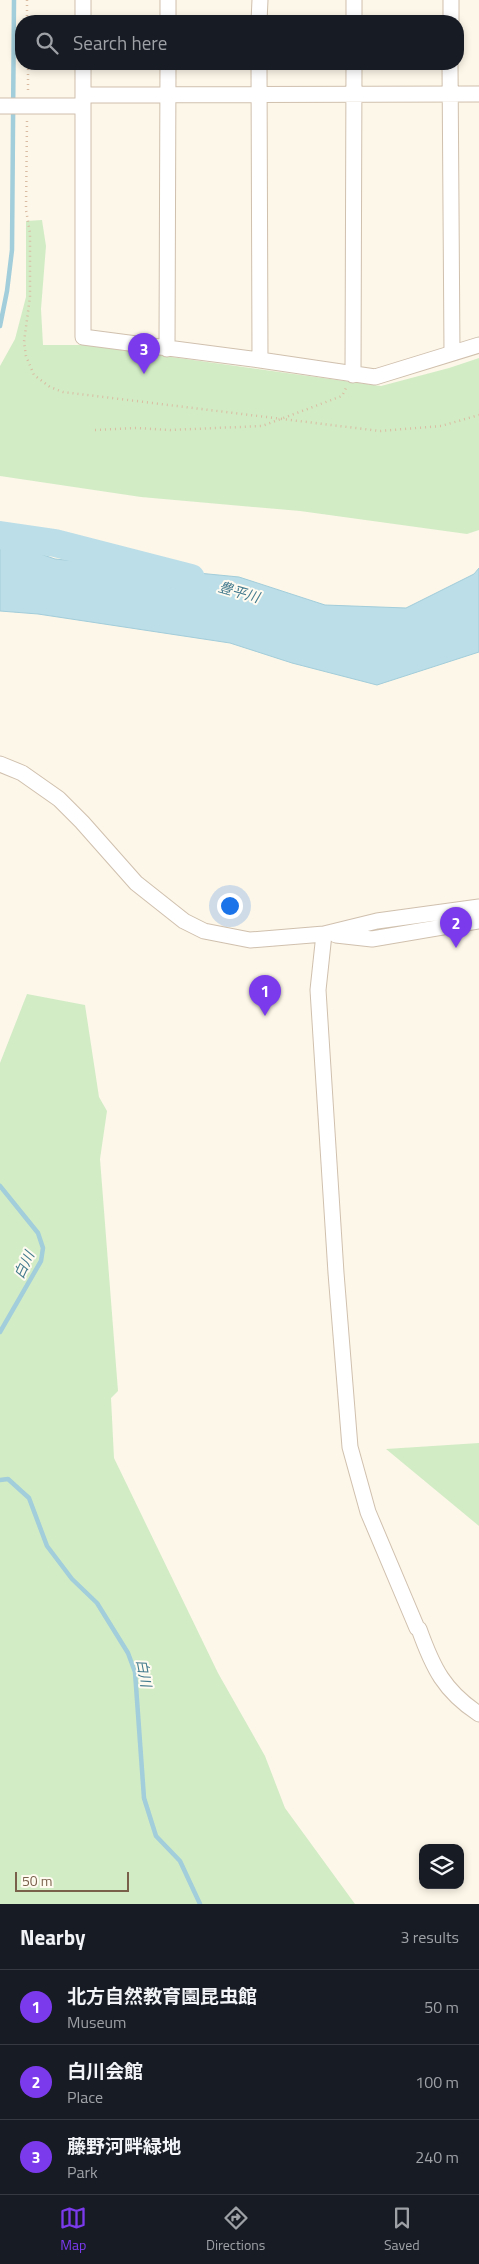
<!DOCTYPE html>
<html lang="en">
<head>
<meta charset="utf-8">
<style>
  :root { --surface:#171b24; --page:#20242c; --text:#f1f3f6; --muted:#9ea1a6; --line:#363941; --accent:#7c3aed }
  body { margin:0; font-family:"Titillium Web","Noto Sans JP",sans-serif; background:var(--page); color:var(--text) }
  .controls { position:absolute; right:15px; bottom:15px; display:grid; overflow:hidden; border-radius:10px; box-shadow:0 2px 8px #0003 }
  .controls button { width:45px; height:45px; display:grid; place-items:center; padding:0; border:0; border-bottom:1px solid var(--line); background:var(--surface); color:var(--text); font:25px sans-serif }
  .scale { position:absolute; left:15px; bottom:12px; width:114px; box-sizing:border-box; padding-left:5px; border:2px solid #79604b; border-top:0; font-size:14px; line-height:18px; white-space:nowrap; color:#79604b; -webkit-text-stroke:4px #fffbf1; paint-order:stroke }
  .you { position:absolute; left:229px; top:905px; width:18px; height:18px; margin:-12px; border:4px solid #fff; border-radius:50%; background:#1a73e8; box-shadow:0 0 0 8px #1a73e833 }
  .badge { display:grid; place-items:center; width:32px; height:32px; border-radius:50%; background:var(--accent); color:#fff; font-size:16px; font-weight:700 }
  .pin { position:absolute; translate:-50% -41px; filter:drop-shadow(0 1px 2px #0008) }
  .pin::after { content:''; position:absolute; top:26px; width:18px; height:15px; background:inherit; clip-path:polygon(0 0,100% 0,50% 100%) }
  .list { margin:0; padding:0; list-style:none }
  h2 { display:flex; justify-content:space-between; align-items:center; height:65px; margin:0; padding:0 20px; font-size:21px }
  h2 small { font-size:16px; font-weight:400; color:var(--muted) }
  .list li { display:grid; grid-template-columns:32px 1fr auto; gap:15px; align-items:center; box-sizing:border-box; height:75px; padding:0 20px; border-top:1px solid var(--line) }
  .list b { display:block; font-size:19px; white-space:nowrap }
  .list p { margin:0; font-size:16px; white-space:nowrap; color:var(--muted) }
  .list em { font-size:16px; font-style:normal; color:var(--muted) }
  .icon { flex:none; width:28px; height:28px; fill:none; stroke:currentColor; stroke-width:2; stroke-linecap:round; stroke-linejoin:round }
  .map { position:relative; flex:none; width:479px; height:1904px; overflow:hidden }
  .search { position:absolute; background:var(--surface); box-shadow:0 2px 8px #0003; left:15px; right:15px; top:15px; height:55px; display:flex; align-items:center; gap:12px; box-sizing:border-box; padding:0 18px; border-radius:20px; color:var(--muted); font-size:19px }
  .sheet { height:290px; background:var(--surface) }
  nav { display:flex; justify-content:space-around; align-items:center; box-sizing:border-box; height:70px; border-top:1px solid var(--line); background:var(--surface); font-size:14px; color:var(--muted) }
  nav a { display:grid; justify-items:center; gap:2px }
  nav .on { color:var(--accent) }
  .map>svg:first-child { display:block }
  .green { fill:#d2ecc6 }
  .water { fill:#bcdee8; stroke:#a2cdda }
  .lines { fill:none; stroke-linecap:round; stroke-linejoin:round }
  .stream { stroke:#a2cdda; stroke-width:4.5 }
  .river { stroke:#bcdee8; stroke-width:28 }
  .minor-casing { stroke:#d0c0ae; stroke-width:17 }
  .path { stroke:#d9bca2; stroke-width:2.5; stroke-dasharray:1 4; stroke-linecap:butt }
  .minor { stroke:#fff; stroke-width:15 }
  .labels { text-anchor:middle; stroke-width:4; stroke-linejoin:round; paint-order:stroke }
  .water-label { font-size:14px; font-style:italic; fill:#437a8d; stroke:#fffbf1 }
</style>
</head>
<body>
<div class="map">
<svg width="479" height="1904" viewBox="0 0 479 1904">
  <rect width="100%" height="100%" fill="#fdf7e9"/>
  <!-- green -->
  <path class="green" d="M42 220 46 246 41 309 43 345H85L381 386 449 368 479 358V530L467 534 300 511 141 497 0 476V366L15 339 26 297V221Z
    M27 994 85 1005 99 1097 107 1111 100 1159 118 1391 111 1398 114 1458 218 1673 265 1756 285 1808 355 1904H0V1063Z
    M479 1443V1526L386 1449Z"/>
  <!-- water -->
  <path class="water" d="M0 540 55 559 239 577 325 605 406 608 474 574 479 568V652L377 685 292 663 230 643 38 614 0 611Z"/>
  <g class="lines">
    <!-- stream -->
    <path class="stream" d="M0 326 7 291 12 250 14 0
      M0 1186 38 1233 43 1248 41 1261 0 1332
      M0 1480 8 1479 29 1498 47 1546 72 1579 97 1603 128 1653 135 1672 144 1798 156 1836 180 1861 200 1904"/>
    <!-- river -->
    <path class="river" d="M0 535 55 543 191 578"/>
    <defs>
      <path id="minor" d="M83 21V0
        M168 21V0
        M259 21 260 0
        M354 21V0
        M451 21V0
        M83 64V337L260 360 375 377 479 345
        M259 64 260 360
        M450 64 452 353
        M83 95 479 94
        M0 106H83
        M167 349 168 64
        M353 375 354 64
        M0 764 22 773 59 799 82 822 136 883 184 921 204 931 250 940 324 934 377 921 479 907
        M324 934 318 990 336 1273 350 1447 368 1512 417 1628 419 1629C433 1668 444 1691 479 1714
        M336 935 372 939 479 921"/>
    </defs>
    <!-- minor casing -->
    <use href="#minor" class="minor-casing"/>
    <!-- path -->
    <path class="path" d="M27 0V21
      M28 64V93
      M27 121 26 210 30 233V297L24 342 26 356 34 375 50 387 63 392 380 431 441 426 479 415
      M95 430 136 428 170 430 262 426 342 396 346 388"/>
    <!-- minor -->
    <use href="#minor" class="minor"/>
  </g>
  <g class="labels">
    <!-- water labels -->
    <g class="water-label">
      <text transform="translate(239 592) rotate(16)" y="5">豊平川</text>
      <text transform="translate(24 1265) rotate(-65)" y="5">白川</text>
      <text transform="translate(144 1673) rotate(79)" y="5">白川</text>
    </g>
  </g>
</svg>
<div class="controls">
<button><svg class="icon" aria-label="layers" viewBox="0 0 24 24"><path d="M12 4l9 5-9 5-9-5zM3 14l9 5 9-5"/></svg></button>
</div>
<div class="scale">50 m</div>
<div class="you"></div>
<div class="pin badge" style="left:265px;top:1016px">1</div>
<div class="pin badge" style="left:456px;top:948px">2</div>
<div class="pin badge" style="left:144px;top:374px">3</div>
<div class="search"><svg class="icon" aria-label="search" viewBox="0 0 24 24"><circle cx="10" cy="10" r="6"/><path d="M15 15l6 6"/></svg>Search here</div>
</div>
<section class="sheet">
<h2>Nearby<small>3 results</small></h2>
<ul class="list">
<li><span class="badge">1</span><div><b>北方自然教育園昆虫館</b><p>Museum</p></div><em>50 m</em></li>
<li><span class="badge">2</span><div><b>白川会館</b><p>Place</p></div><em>100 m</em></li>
<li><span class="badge">3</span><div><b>藤野河畔緑地</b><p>Park</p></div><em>240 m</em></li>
</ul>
</section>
<nav>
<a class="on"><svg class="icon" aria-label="map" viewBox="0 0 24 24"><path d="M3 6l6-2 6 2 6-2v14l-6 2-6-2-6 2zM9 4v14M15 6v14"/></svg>Map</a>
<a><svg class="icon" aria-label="directions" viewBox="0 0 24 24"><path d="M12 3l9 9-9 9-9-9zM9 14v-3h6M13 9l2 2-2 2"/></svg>Directions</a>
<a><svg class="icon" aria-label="saved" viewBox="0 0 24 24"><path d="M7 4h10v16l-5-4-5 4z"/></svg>Saved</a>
</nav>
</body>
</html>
